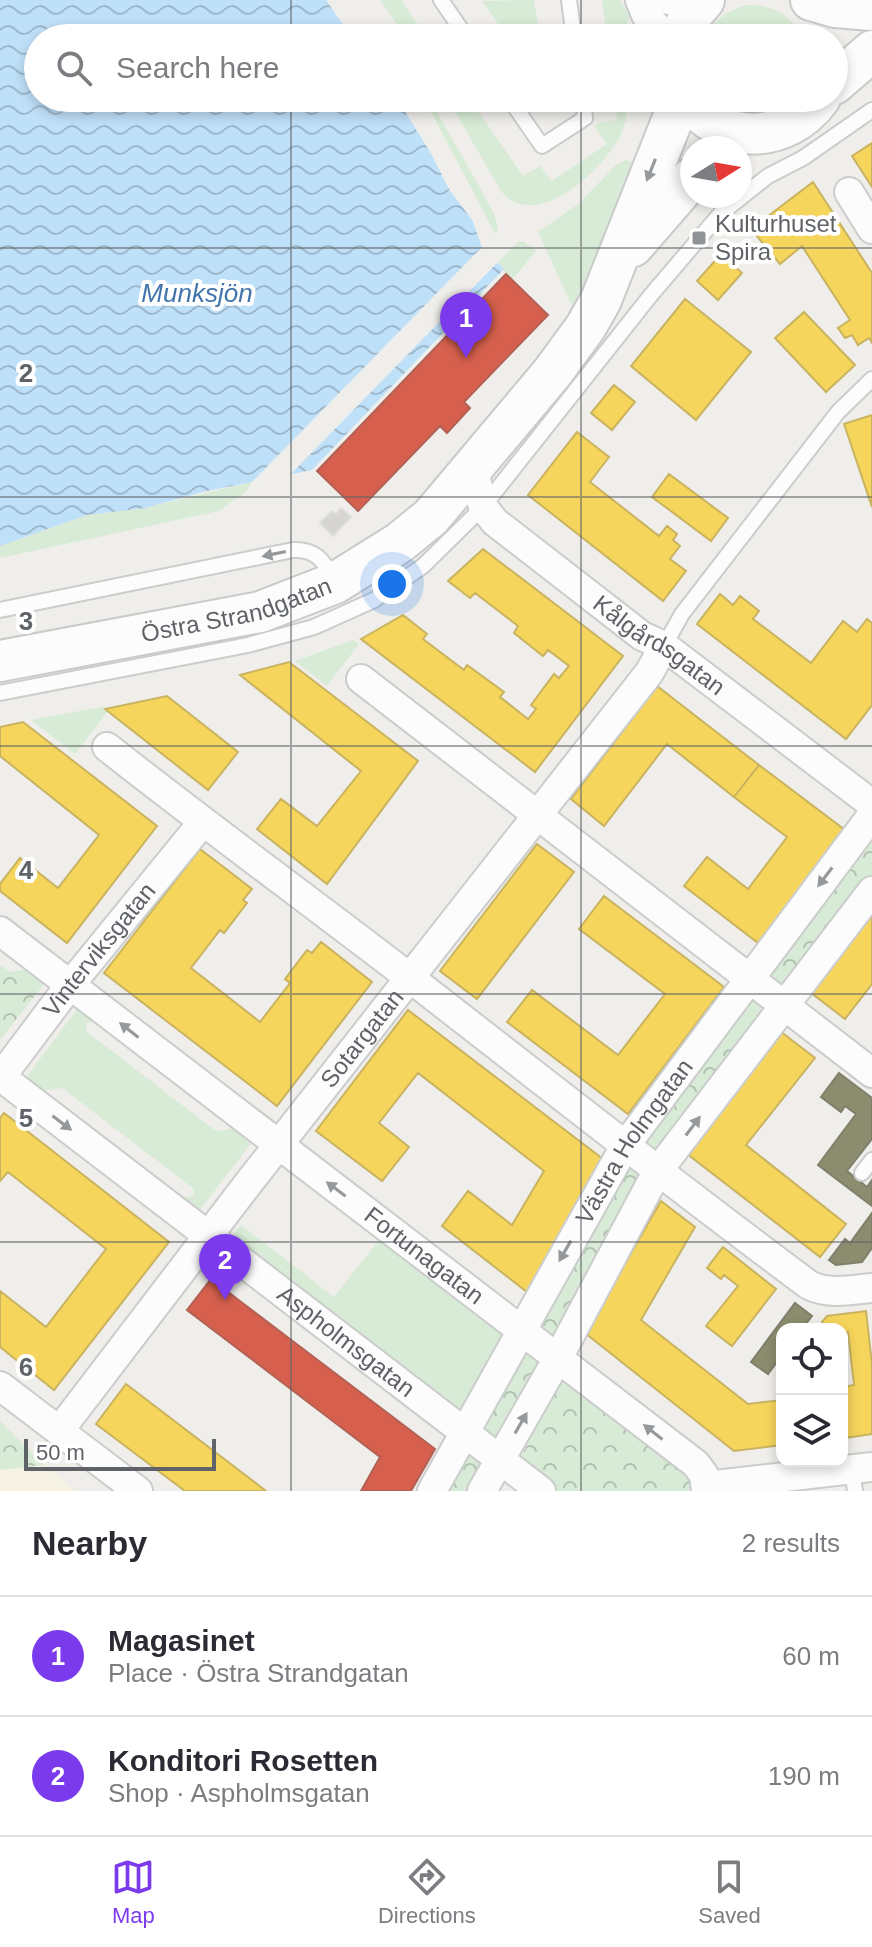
<!DOCTYPE html>
<html lang="en">
<head>
<meta charset="utf-8">
<style>
  :root { --surface:#fff; --page:#f7f7f7; --text:#2b2b33; --muted:#7c7c81; --line:#e1e1e2; --accent:#7c3aed }
  body { margin:0; font-family:Arial,sans-serif; background:var(--page); color:var(--text) }
  .controls { position:absolute; right:24px; bottom:24px; display:grid; overflow:hidden; border-radius:16px; box-shadow:0 4px 12px #0003 }
  .controls button { width:72px; height:72px; display:grid; place-items:center; padding:0; border:0; border-bottom:2px solid var(--line); background:var(--surface); color:var(--text); font:40px sans-serif }
  .compass { position:absolute; left:680px; top:136px; width:72px; height:72px; border-radius:50%; background:var(--surface); box-shadow:0 4px 12px #0003; rotate:79deg }
  .scale { position:absolute; left:24px; bottom:20px; width:192px; box-sizing:border-box; padding-left:8px; border:4px solid #5f6368; border-top:0; font-size:22px; line-height:28px; white-space:nowrap; color:#5f6368; -webkit-text-stroke:6px #fff; paint-order:stroke }
  .you { position:absolute; left:392px; top:584px; width:28px; height:28px; margin:-20px; border:6px solid #fff; border-radius:50%; background:#1a73e8; box-shadow:0 0 0 12px #1a73e833 }
  .badge { display:grid; place-items:center; width:52px; height:52px; border-radius:50%; background:var(--accent); color:#fff; font-size:26px; font-weight:700 }
  .pin { position:absolute; translate:-50% -66px; filter:drop-shadow(0 2px 4px #0008) }
  .pin::after { content:''; position:absolute; top:42px; width:28px; height:24px; background:inherit; clip-path:polygon(0 0,100% 0,50% 100%) }
  .list { margin:0; padding:0; list-style:none }
  h2 { display:flex; justify-content:space-between; align-items:center; height:104px; margin:0; padding:0 32px; font-size:34px }
  h2 small { font-size:26px; font-weight:400; color:var(--muted) }
  .list li { display:grid; grid-template-columns:52px 1fr auto; gap:24px; align-items:center; box-sizing:border-box; height:120px; padding:0 32px; border-top:2px solid var(--line) }
  .list b { display:block; font-size:30px; white-space:nowrap }
  .list p { margin:0; font-size:26px; white-space:nowrap; color:var(--muted) }
  .list em { font-size:26px; font-style:normal; color:var(--muted) }
  .icon { flex:none; width:44px; height:44px; fill:none; stroke:currentColor; stroke-width:2; stroke-linecap:round; stroke-linejoin:round }
  .map { position:relative; flex:none; width:872px; height:1491px; overflow:hidden }
  .search { position:absolute; background:var(--surface); box-shadow:0 4px 12px #0003; left:24px; right:24px; top:24px; height:88px; display:flex; align-items:center; gap:20px; box-sizing:border-box; padding:0 28px; border-radius:44px; color:var(--muted); font-size:30px }
  .sheet { height:344px; background:var(--surface) }
  nav { display:flex; justify-content:space-around; align-items:center; box-sizing:border-box; height:112px; border-top:2px solid var(--line); background:var(--surface); font-size:22px; color:var(--muted) }
  nav a { display:grid; justify-items:center; gap:4px }
  nav .on { color:var(--accent) }
  .map>svg:first-child { display:block }
  .commercial { fill:#f7f3e4 }
  .green { fill:#d8ebd6 }
  .park { fill:url(#park-crowns) }
  .water { fill:url(#water-waves) }
  .pier { fill:#efeeea }
  .homes { fill:#f6d55c; stroke:#c9b360; stroke-width:2 }
  .shops { fill:#d6604d; stroke:#b26155; stroke-width:2 }
  .industry { fill:#8c8c6e; stroke:#7e806c; stroke-width:2 }
  .building { fill:#d6d5d3; stroke:#deddd9; stroke-width:2 }
  .lines { fill:none; stroke-linecap:round; stroke-linejoin:round }
  .lane-casing { stroke:#cbcccc; stroke-width:18 }
  .street-casing { stroke:#cbcccc; stroke-width:32 }
  .secondary-casing { stroke:#cacacb; stroke-width:44 }
  .lane { stroke:#fdfcfc; stroke-width:14 }
  .street { stroke:#fdfcfc; stroke-width:28 }
  .secondary { stroke:#fdfcfc; stroke-width:40 }
  .oneway { fill:#96999c }
  .grid { fill:none; stroke:#5f6368; stroke-width:2; stroke-opacity:0.55 }
  .poi-dot { fill:#919496; stroke:#fff; stroke-width:3 }
  .labels { text-anchor:middle; stroke-width:8; stroke-linejoin:round; paint-order:stroke }
  .poi-label { font-size:24px; fill:#5f6368; stroke:#fff; text-anchor:start }
  .street-label { font-size:24px; fill:#5f6368; stroke:#fff }
  .water-label { font-size:26px; font-style:italic; fill:#4174aa; stroke:#fff }
  .grid-label { font-size:26px; text-anchor:middle; font-weight:bold; fill:#5f6368; stroke:#fff; stroke-width:8; stroke-linejoin:round; paint-order:stroke }
</style>
</head>
<body>
<div class="map">
<svg width="872" height="1491" viewBox="0 0 872 1491">
  <defs>
    <pattern id="park-crowns" width="20" height="18" patternUnits="userSpaceOnUse" patternTransform="scale(2)"><rect width="20" height="18" fill="#d8ebd6"/><path d="M2 6a3 3 0 1 1 6 0M12 15a3 3 0 1 1 6 0" fill="none" stroke="#b2c2b1"/></pattern>
    <pattern id="water-waves" width="16" height="10" patternUnits="userSpaceOnUse" patternTransform="scale(2)"><rect width="16" height="10" fill="#bfe0f9"/><path d="M0 5q4-4 8 0t8 0" fill="none" stroke="#9eb9cd"/></pattern>
  </defs>
  <rect width="100%" height="100%" fill="#efeeea"/>
  <!-- commercial -->
  <path class="commercial" d="M44 1465 75 1491H0V1470Z"/>
  <!-- green -->
  <path class="green" d="M380 0H401L427 38H407Z
    M534 0 540 38H508L482 1Z
    M602 0H620L630 16 623 38H607Z
    M747 5C774 5 790 14 803 38H705C714 19 727 11 747 5Z
    M424 98H429L437 112 494 213 498 229 495 234Z
    M447 98H469L523 176 540 166 552 181 607 144 595 127 598 123 617 120 614 98H629C627 110 626 123 621 134 605 169 535 234 501 191Z
    M625 160 642 164 574 310 538 232 578 204 615 166Z
    M523 241 536 251 512 280 498 263 517 243Z
    M252 482 247 491 219 511 0 558V546L87 515 145 508Z
    M353 640 359 644 327 686 295 661Z
    M101 707 107 712 75 754 31 720Z
    M81 1004 103 1020 85 1023 87 1032 216 1131 242 1127 255 1138 197 1214 174 1199 194 1196 193 1188 62 1088 34 1092 22 1083Z
    M241 1225 334 1297 383 1235 507 1330 458 1417 230 1238Z"/>
  <!-- park -->
  <path class="park" d="M872 833V874L655 1163 472 1491H444L635 1149Z
    M0 965 10 972 34 968 48 979 0 1040Z
    M565 1373 687 1468 694 1491H556L518 1462Z
    M0 1421 44 1465 0 1470Z"/>
  <!-- water -->
  <path class="water" d="M0 0H326L352 38H38V98H397L432 155 449 189 473 221 482 247 504 269 312 470 207 491 145 508 87 515 0 546Z"/>
  <!-- pier -->
  <path class="pier" d="M397 98H402L435 153 452 186 477 219 485 245 500 260 286 479 256 486 252 482 482 247 473 221 449 189 432 155Z"/>
  <!-- homes -->
  <path class="homes" d="M872 143V187L852 156Z
    M813 182 872 273V343L869 338 858 345 852 335 845 338 838 328 850 320 802 246 780 264 751 229Z
    M721 254 742 273 718 300 697 281Z
    M685 299 751 352 696 420 631 366Z
    M804 312 855 365 826 392 775 338Z
    M614 385 635 402 612 430 591 413Z
    M872 415V507L844 424Z
    M577 432 609 457 590 482 659 536 667 526 677 534 673 540 680 546 670 559 686 571 663 601 528 495Z
    M669 474 728 518 711 541 652 497Z
    M483 549 623 656 535 772 361 639 403 615 427 634 423 639 464 670 467 665 504 692 500 697 528 719 536 709 531 705 554 674 559 678 569 666 548 650 543 656 514 633 518 626 475 593 470 598 448 581Z
    M720 594 733 605 740 596 759 611 753 619 811 663 843 621 857 632 867 619 872 623V705L846 739 697 624Z
    M289 662 418 761 327 884 257 829 281 799 317 826 361 771 240 675Z
    M657 686 759 765 734 797 667 744 604 826 571 799Z
    M167 696 238 752 208 790 105 709Z
    M23 722 157 826 67 943 0 891V884L20 858 58 888 99 835 0 756V727Z
    M759 765 845 830 758 943 684 886 707 857 748 889 787 837 734 797Z
    M537 844 574 872 477 999 440 971Z
    M200 849 252 889 243 900 247 903 224 933 220 930 191 968 260 1022 290 983 285 979 307 950 312 953 321 942 372 982 277 1106 104 973Z
    M604 896 724 987 628 1114 507 1022 532 990 618 1055 665 994 579 929Z
    M872 910V984L845 1019 810 992Z
    M408 1010 603 1159 527 1292 442 1226 468 1191 512 1225 544 1171 418 1073 379 1123 409 1147 382 1181 316 1131Z
    M780 1031 815 1058 746 1145 846 1224 820 1257 686 1153Z
    M4 1113 169 1242 54 1390 0 1347V1291L46 1327 106 1249 8 1172 0 1181V1118Z
    M661 1201 695 1227 641 1320 748 1404 782 1400V1445L734 1451 585 1333Z
    M723 1247 776 1289 732 1346 706 1326 738 1286 724 1275 721 1279 707 1268Z
    M866 1311 872 1364V1434L845 1438 842 1387 854 1385 848 1332 842 1333V1329H823L822 1322 827 1316Z
    M126 1384 266 1491H185L96 1424Z"/>
  <!-- shops -->
  <path class="shops" d="M506 274 548 315 464 402 470 408 447 433 440 426 358 511 317 471Z
    M211 1279 435 1449 411 1491H361L380 1457 187 1310Z"/>
  <!-- industry -->
  <path class="industry" d="M839 1073 872 1098V1139L847 1171 867 1187 872 1180V1206L818 1165 856 1114 845 1106 841 1112 821 1097Z
    M872 1213V1248L862 1262 836 1265 829 1260 845 1239 850 1243Z
    M795 1303 812 1316 802 1329H782V1355L768 1374 751 1362Z"/>
  <!-- building -->
  <path class="building" d="M341 508 351 517 333 536 320 523 332 511 336 514Z"/>
  <g class="lines">
    <defs>
      <path id="lane" d="M441 0 467 38
        M569 0 574 38
        M509 98 542 146 585 118 583 98
        M0 610 293 550C315 549 324 560 333 579
        M664 646 682 614 838 412 872 379
        M0 693 248 645 314 627 374 600 423 566 483 507 651 295 720 214 768 176 803 158 872 110
        M862 1173 872 1160
        M852 1469 855 1491"/>
      <g id="street">
        <path d="M640 0 646 15 666 38"/>
        <path d="M668 0H695"/>
        <path d="M849 192 872 229"/>
        <path id="s1" d="M473 467 483 507 495 522 642 636 664 646 872 804"/>
        <path d="M361 679 872 1073"/>
        <path d="M107 747C207 826 310 901 410 978 543 1081 674 1185 809 1285 829 1295 850 1290 872 1288"/>
        <path id="s2" d="M0 931 696 1464 704 1475 706 1491"/>
        <path id="s3" d="M0 1076 541 1491"/>
        <path id="s4" d="M0 1078 70 985 202 823"/>
        <path d="M0 1386 138 1491"/>
        <path id="s5" d="M59 1431 247 1185 649 673 664 646"/>
        <path d="M706 1486 872 1467"/>
        <path id="s6" d="M432 1491 625 1146 872 815"/>
        <path d="M482 1491 558 1358 657 1172 872 891"/>
      </g>
      <g id="secondary">
        <path d="M811 0 835 7 872 10"/>
        <path d="M680 38 688 19 704 0"/>
        <path d="M834 84 872 51"/>
        <path d="M689 98C721 147 787 144 820 98"/>
        <path d="M633 246 692 178"/>
        <path id="s7" d="M0 661 260 612 335 583 399 543 431 517 552 373 585 328 601 300 681 98"/>
      </g>
    </defs>
    <!-- lane casing -->
    <use href="#lane" class="lane-casing"/>
    <!-- street casing -->
    <use href="#street" class="street-casing"/>
    <!-- secondary casing -->
    <use href="#secondary" class="secondary-casing"/>
    <!-- lane -->
    <use href="#lane" class="lane"/>
    <!-- street -->
    <use href="#street" class="street"/>
    <!-- secondary -->
    <use href="#secondary" class="secondary"/>
  </g>
  <!-- one-way arrows -->
  <defs><path id="oneway-solid" d="M-6-.8H1V-3.2L6.5 0L1 3.2V.8H-6Z" transform="scale(2)"/></defs>
  <g class="oneway">
    <use href="#oneway-solid" transform="translate(651 170) rotate(112)"/>
    <use href="#oneway-solid" transform="translate(274 554) rotate(168)"/>
    <use href="#oneway-solid" transform="translate(825 877) rotate(127)"/>
    <use href="#oneway-solid" transform="translate(129 1030) rotate(-142)"/>
    <use href="#oneway-solid" transform="translate(62 1123) rotate(37)"/>
    <use href="#oneway-solid" transform="translate(693 1126) rotate(-53)"/>
    <use href="#oneway-solid" transform="translate(336 1189) rotate(-143)"/>
    <use href="#oneway-solid" transform="translate(565 1251) rotate(120)"/>
    <use href="#oneway-solid" transform="translate(521 1423) rotate(-60)"/>
    <use href="#oneway-solid" transform="translate(653 1432) rotate(-142)"/>
  </g>
  <!-- grid -->
  <path class="grid" d="M291 0V38M581 0V38M291 98V1491M581 98V1491M0 248H872M0 497H872M0 746H872M0 994H872M0 1242H872"/>
  <!-- markers -->
  <rect class="poi-dot" x="691" y="230" width="16" height="16" rx="4"/>
  <g class="labels">
    <!-- poi labels -->
    <g class="poi-label">
      <text x="715" y="232">Kulturhuset<tspan x="715" dy="28">Spira</tspan></text>
    </g>
    <!-- street labels -->
    <g class="street-label">
      <text dy="8" stroke="none"><textPath href="#s7" startOffset="242">Östra Strandgatan</textPath></text>
      <text dy="8" stroke="none"><textPath href="#s1" startOffset="266">Kålgårdsgatan</textPath></text>
      <text dy="8" stroke="none"><textPath href="#s4" startOffset="162">Vinterviksgatan</textPath></text>
      <text dy="8" stroke="none"><textPath href="#s5" startOffset="496">Sotargatan</textPath></text>
      <text dy="8" stroke="none"><textPath href="#s6" startOffset="404">Västra Holmgatan</textPath></text>
      <text dy="8" stroke="none"><textPath href="#s2" startOffset="534">Fortunagatan</textPath></text>
      <text dy="8" stroke="none"><textPath href="#s3" startOffset="436">Aspholmsgatan</textPath></text>
    </g>
    <!-- water labels -->
    <g class="water-label">
      <text x="197" y="302">Munksjön</text>
    </g>
  </g>
  <g class="grid-label">
    <text x="26" y="382">2</text>
    <text x="26" y="630">3</text>
    <text x="26" y="879">4</text>
    <text x="26" y="1127">5</text>
    <text x="26" y="1376">6</text>
  </g>
</svg>
<div class="controls">
<button><svg class="icon" aria-label="locate" viewBox="0 0 24 24"><circle cx="12" cy="12" r="6"/><path d="M12 2v4M12 18v4M2 12h4M18 12h4"/></svg></button>
<button><svg class="icon" aria-label="layers" viewBox="0 0 24 24"><path d="M12 4l9 5-9 5-9-5zM3 14l9 5 9-5"/></svg></button>
</div>
<svg class="compass" viewBox="-18 -18 36 36"><path d="M0-13l5 13h-10z" fill="#e53935"/><path d="M0 13l5-13h-10z" fill="#7c7c81"/></svg>
<div class="scale">50 m</div>
<div class="you"></div>
<div class="pin badge" style="left:466px;top:358px">1</div>
<div class="pin badge" style="left:225px;top:1300px">2</div>
<div class="search"><svg class="icon" aria-label="search" viewBox="0 0 24 24"><circle cx="10" cy="10" r="6"/><path d="M15 15l6 6"/></svg>Search here</div>
</div>
<section class="sheet">
<h2>Nearby<small>2 results</small></h2>
<ul class="list">
<li><span class="badge">1</span><div><b>Magasinet</b><p>Place · Östra Strandgatan</p></div><em>60 m</em></li>
<li><span class="badge">2</span><div><b>Konditori Rosetten</b><p>Shop · Aspholmsgatan</p></div><em>190 m</em></li>
</ul>
</section>
<nav>
<a class="on"><svg class="icon" aria-label="map" viewBox="0 0 24 24"><path d="M3 6l6-2 6 2 6-2v14l-6 2-6-2-6 2zM9 4v14M15 6v14"/></svg>Map</a>
<a><svg class="icon" aria-label="directions" viewBox="0 0 24 24"><path d="M12 3l9 9-9 9-9-9zM9 14v-3h6M13 9l2 2-2 2"/></svg>Directions</a>
<a><svg class="icon" aria-label="saved" viewBox="0 0 24 24"><path d="M7 4h10v16l-5-4-5 4z"/></svg>Saved</a>
</nav>
</body>
</html>
